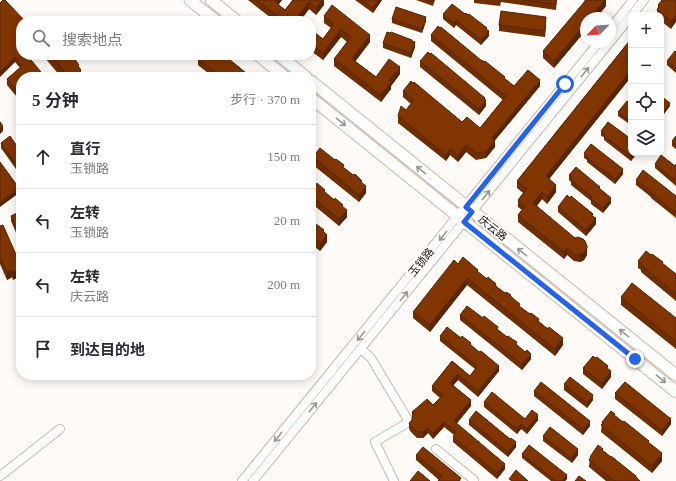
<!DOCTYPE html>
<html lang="zh">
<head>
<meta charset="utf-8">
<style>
  :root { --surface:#fff; --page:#f2f2f3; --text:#2b2b33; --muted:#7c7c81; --line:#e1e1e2 }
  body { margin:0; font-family:"Times New Roman","Noto Sans SC",serif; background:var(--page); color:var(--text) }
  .controls { position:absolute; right:12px; top:12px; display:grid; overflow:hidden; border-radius:8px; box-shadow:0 2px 10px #0003 }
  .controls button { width:36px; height:36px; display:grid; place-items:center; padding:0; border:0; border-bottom:1px solid var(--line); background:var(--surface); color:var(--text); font:20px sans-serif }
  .compass { position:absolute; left:580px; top:12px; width:36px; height:36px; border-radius:50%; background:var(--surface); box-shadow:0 2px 10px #0003; rotate:245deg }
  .stop { position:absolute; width:12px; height:12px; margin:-9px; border:3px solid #2563eb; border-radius:50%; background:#fff }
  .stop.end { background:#2563eb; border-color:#fff; box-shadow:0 1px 4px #0008 }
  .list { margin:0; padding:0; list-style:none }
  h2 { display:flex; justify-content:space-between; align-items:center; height:52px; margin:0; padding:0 16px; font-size:17px }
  h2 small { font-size:13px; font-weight:400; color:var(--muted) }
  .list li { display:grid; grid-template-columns:26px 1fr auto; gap:12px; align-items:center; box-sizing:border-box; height:64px; padding:0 16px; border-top:1px solid var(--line) }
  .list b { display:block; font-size:15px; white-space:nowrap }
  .list p { margin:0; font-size:13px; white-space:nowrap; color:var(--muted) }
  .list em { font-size:13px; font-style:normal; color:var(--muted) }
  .icon { flex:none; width:22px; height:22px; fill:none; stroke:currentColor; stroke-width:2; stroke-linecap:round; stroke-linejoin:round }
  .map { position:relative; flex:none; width:676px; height:481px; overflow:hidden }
  .search { position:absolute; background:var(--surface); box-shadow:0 2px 10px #0003; left:16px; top:16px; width:300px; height:44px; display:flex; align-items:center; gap:10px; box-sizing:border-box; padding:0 14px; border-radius:16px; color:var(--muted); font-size:15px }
  .panel { position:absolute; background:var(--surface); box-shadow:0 2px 10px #0003; left:16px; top:72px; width:300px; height:308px; border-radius:16px }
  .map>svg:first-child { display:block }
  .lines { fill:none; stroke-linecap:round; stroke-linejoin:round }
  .minor-casing { stroke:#cdb8ad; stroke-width:10 }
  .major-casing { stroke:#cdb8ad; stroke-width:13 }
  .minor { stroke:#fff; stroke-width:8 }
  .major { stroke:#fff; stroke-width:11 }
  .wall { fill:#6f2e00 }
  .shaded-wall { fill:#5a2500 }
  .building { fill:#813500; stroke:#5a2500 }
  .oneway { stroke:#999694 }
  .route { stroke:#2563eb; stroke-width:5 }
  .labels { text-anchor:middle; stroke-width:4; stroke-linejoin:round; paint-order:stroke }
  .street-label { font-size:11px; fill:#1d1612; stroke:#fffbf8 }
</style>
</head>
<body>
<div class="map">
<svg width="676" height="481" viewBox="0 0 676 481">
  <rect width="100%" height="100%" fill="#fffbf8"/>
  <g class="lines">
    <defs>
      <path id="minor" d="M632 15 644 0
        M610 29 633 0
        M610 42 631 16
        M361 349 371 358 407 418V423L375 442 394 481
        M436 449 474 480 473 481
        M0 476 60 429
        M242 481 599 42
        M253 481 610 42"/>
      <path id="major" d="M190 0 216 21
        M211 0 237 21
        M258 55 285 77
        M279 55 306 77
        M311 81 676 375
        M311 98 676 392"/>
    </defs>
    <!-- minor casing -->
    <use href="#minor" class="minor-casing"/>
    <!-- major casing -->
    <use href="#major" class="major-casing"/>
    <!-- minor -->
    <use href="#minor" class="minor"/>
    <!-- major -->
    <use href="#major" class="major"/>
  </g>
  <!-- wall -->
  <path class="wall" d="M248 0H282L278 5 285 10 293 0H324V5L316 15 309 9 300 21H275Z
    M355 0H382L373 13Z
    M416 0H435L433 6Z
    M474 0H557L556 10 501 2 500 6 474 3Z
    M584 0H606V6L596 18H586V30L554 68 543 58V51L585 1Z
    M676 0 671 29 661 21V15H657V10L658 9V5Z
    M0 3 21 55H27L21 77V102L7 85V79L20 68 15 62Z
    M443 14 487 30 489 36 481 45 456 25 454 28 443 19Z
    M324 16 370 42 355 61 376 77 400 74 391 86V89L381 102 334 66V59L347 42 341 37 323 60 311 51V30L323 39 331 28 324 23Z
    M392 19 426 21 422 33 392 23Z
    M546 22 545 37 499 31V25Z
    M431 35 482 61 514 86H540L495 140V147L486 158 476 160 466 152 458 162 450 155 446 161 398 123V116L406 110 411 104 403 97V91L462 122 480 128 503 100 431 41Z
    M631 39V77L549 179 556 192 547 204 542 199 537 206 587 253V255L584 260 580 262 574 261 567 255 564 259 518 222V215L522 210 518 207V200L523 193 517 188V181Z
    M383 43 415 47 411 58 383 48Z
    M676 52V73L667 65V61Z
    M45 55H69L79 68 81 72 85 77H61L45 58Z
    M198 58 251 77H213L198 65Z
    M420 61 486 106 479 115 420 67Z
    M631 104V125L618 116V112Z
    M601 131 637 153 631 161 604 140V137L601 136Z
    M676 136V149L672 146V141Z
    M1 143 21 152V176L1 148Z
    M584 153 623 174 615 184 587 162V160L584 158Z
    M313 157 344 168 362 183 366 193 359 202 313 165Z
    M655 164 675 166 676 164V186L655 168Z
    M569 175 600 189 611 203 603 213 591 204V201L571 185V182L569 180Z
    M636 180 676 196V218L651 198V197L636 185Z
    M311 181 343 207 347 217 339 226 311 203Z
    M558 207 593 216 596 224 586 236 558 212Z
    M21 211V244L11 221V216Z
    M311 222 324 232 327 242 320 251 311 244Z
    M0 226 21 266 13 280 12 277 7 280 0 264Z
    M638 261 663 264 676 274V301L641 272V270L638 268Z
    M458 264 478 272 505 293 511 296 520 307 539 322 563 345 555 356 467 285 430 332 413 318V312Z
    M621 297 676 318V349L621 305Z
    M460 315 498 330 525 352 531 359 522 370 460 320Z
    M440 336 471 345 499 371 478 397 458 380 453 385 471 406 456 424 505 469 497 479 453 442V437L454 435 444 427 433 439 428 433 423 438H417L410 431 409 428V423L412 420V412L433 405 440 398 432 391V386L452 361 470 376 475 369 440 341Z
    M583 368 608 369 611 377 602 389 583 374Z
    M564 384 593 400 587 408 564 390Z
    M534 391 590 426 583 435 534 396Z
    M615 393 671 424 662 436 615 399Z
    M484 402 525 419 538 420 527 434 521 429 517 434 484 407Z
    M615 416 649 443 662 461 652 473 601 432 602 422Z
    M469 420 516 447 508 457 469 425Z
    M543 436 578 455 572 463 543 441Z
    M603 451 636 478 640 481H606L589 467 590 457Z
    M522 454 567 479 565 481H551L522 458Z
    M416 455 461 481 439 480 416 460Z"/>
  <!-- shaded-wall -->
  <path class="shaded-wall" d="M276 0H282L275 9V2Z
    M322 0H324V5L316 15V8Z
    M378 0H382L373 13V8Z
    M605 0H606V6L596 18H590Z
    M309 2V9L300 21 296 19Z
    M676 15V22L671 29V21Z
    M426 17V21L422 33V29Z
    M546 17V22L545 37V31Z
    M456 20V25L454 28V23Z
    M586 23V30L554 68V61Z
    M341 29V37L323 60V53Z
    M489 31V36L481 45V40Z
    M370 35V42L352 66V59Z
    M415 42V47L411 58V53Z
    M15 57V62L0 77V72Z
    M400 67V74L391 86V89L381 102V95L389 80Z
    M631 70V77L546 183V176Z
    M540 80V86L492 144V138Z
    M485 98V102L486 100V106L479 115V109Z
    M670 103V106L662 117V114Z
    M3 126V131L0 134V129Z
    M312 126V132L311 134V127Z
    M495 140V147L486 158V152Z
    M466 145V152L458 162V155Z
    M450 149V155L446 161V155Z
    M633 153H637L631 161V156Z
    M623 169V174L615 184V179Z
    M556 185V192L547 204V197Z
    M366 186V193L359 202V195Z
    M19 188V193L0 207V202Z
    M542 192V199L533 210V203Z
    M611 198V203L603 213V208Z
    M347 210V217L339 226V219Z
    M596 218V224L586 236V230Z
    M327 235V242L320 251V244Z
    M587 246V255L584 260 580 262V255Z
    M567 248V255L564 259V252Z
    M21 269V276L13 280V273Z
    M12 270V277L7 280V272Z
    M467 278V285L430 332V325Z
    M563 338V345L555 356V349Z
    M531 354V359L522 370V364Z
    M499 366V371L478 397V391Z
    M611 371V377L602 389V383Z
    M458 374V380L450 389V383Z
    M593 395V400L587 408V403Z
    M471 400V406L454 427V421Z
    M538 415V420L527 434V429Z
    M671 419V424L662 436V430Z
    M590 421V426L583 435V429Z
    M444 422V427L433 439V433Z
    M521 424V429L517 434V429Z
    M428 428V433L423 438V432Z
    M516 442V447L508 457V452Z
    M578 449V455L572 463V458Z
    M662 453V461L652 473V466Z
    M505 464V469L497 479V473Z
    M567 475V479L565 481H562Z"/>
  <!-- building -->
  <path class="building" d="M3 0H5L25 21H21V55H27L45 77H21V96L7 79 22 66 15 57 0 72V3Z
    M257 0H276L275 2 285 10 293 0H322L316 8 309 2 296 19 299 21H282L277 17 278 16Z
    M362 0H378L373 8Z
    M427 0H434L433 2Z
    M524 0H556V4Z
    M586 0H605L590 18H586V23L554 61 543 51Z
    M662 0H676V15L671 21 657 10 659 6 658 5Z
    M452 4 465 14 466 13 468 15 469 14 487 28 486 29 489 31 481 40 456 20 454 23 443 14Z
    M332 5 370 35 352 59 376 77 389 59 400 67 389 80 391 82 381 95 334 59 351 37 341 29 323 53 311 44V30L323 39 334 24 324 16Z
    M396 7 426 17 422 29 392 19Z
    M501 11 546 17 545 31 499 25Z
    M438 26 440 28 441 27 482 61V60L484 62 485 61 505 77 504 78 514 86 528 70 540 80 492 138 495 140 486 152 476 153 466 145 458 155 450 149 446 155 398 116 401 106 406 110 414 100 403 91 411 81 413 83 414 82 462 122 467 117 480 128 506 96 431 35Z
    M387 32 390 33 391 32 412 40V41L415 42 411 53 383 43Z
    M631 39V70L546 176 556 185 547 197 542 192 533 203 575 238 578 237 583 239 585 241 587 246V248L584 253 580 255 574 254 567 248 564 252 518 215 525 206 518 200 527 189 517 181Z
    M675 51 676 52V68L667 61Z
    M428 52 430 54 431 53 485 98 484 99 486 100 479 109 420 61Z
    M51 55H69L72 59 74 58 79 65 78 66 81 70 80 71 85 77H69Z
    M201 55H224L251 77H221L198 58Z
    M188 72 194 77H184Z
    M661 96 670 103 662 114 661 113Z
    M627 101 631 104V122L618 112Z
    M0 122 3 126 0 129Z
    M608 122 631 139V153H633L631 156 604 136 605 134 601 131Z
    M10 136 21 152V171L1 143Z
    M676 136V145L672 141Z
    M591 144 623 169 615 179 587 158 588 156 584 153Z
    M320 148 335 160 336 159 344 165 343 167 353 175 355 174 362 181 361 182 366 186 359 195 313 157Z
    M661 155 675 166 676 164V181L655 164Z
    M0 162 19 188 0 202Z
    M576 167 600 187 599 188 611 198 603 208 591 199 592 197 571 180 573 178 569 175Z
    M643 170 676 196V213L651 193 652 192 636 180Z
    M311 181 316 185 317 183 325 190 324 191 334 200 335 198 343 205 342 206 347 210 339 219 311 196Z
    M567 195 570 198 571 196 593 214 592 216 596 218 586 230 558 207Z
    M21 211V238L11 216Z
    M311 222 315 225 316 224 324 230 323 231 327 235 320 244 311 237Z
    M3 225 21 266V269L13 273 12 270 7 272 0 257V226Z
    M646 251 651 255 652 254 663 262 662 263 676 274V294L641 265 642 264 638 261Z
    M463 257 478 270 477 271 487 279 488 277 496 284 495 286 505 293 506 292 511 295 510 296 520 304 519 306 530 314 531 313 539 319 538 321 548 329 549 327 563 338 555 349 467 278 430 325 413 312 454 260 458 264Z
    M632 283 676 318V342L621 297Z
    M467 306 483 318 484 316 498 327 497 329 507 337 508 336 512 339 517 342 516 344 525 352 527 350 531 354 522 364 460 315Z
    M447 327 461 338 462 336 471 343 470 344 479 352 481 351 499 366 478 391 458 374 450 383 471 400 454 421 505 464 497 473 453 437 456 432 444 422 433 433 428 428 423 432H417L410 425 409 423 412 420 413 413 412 412 427 399 433 405 443 395 432 386 452 361 470 376 477 367 476 366V365L440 336Z
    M593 356 595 358 597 357 608 366 607 368 611 371 602 383 583 368Z
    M570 377 593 395 587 403 564 384Z
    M541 382 590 421 583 429 534 391Z
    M625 382 671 419 662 430 615 393Z
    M492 392 525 419 532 410 538 415 527 429 521 424 517 429 484 402Z
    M476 411 510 439 511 438 516 442 508 452 469 420Z
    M611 411 615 414 614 415 623 422 624 421 649 441 648 442 662 453 652 466 601 425 603 423 602 422Z
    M550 427 578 449 572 458 543 436Z
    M529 445 567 475 562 481H556L522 454Z
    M598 445 603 449 602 450 611 457V456L636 476V477L640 481H615L589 460 591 457H590Z
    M423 447 461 478 459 481H438L442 476 416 455Z
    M516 470 528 481H512L509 479Z
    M418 471 430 481H410Z
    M579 476 586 481H575Z"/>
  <!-- one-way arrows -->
  <defs><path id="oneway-shaft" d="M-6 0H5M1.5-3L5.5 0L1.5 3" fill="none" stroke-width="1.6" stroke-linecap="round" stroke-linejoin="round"/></defs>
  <g class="oneway">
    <use href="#oneway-shaft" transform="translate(585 72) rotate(-51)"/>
    <use href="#oneway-shaft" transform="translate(341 122) rotate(39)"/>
    <use href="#oneway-shaft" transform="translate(421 170) rotate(-141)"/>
    <use href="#oneway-shaft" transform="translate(486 195) rotate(-51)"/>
    <use href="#oneway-shaft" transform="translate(443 236) rotate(129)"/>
    <use href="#oneway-shaft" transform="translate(522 252) rotate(-141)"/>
    <use href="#oneway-shaft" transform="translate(404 296) rotate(-51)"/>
    <use href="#oneway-shaft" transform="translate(624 333) rotate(-141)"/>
    <use href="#oneway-shaft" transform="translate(361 336) rotate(129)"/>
    <use href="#oneway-shaft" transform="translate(661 379) rotate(39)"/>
    <use href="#oneway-shaft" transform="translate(313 407) rotate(-51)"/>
    <use href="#oneway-shaft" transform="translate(278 437) rotate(129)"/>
  </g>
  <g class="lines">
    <!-- route -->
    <path class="route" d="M565 84 466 207 472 212 464 222 635 359"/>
  </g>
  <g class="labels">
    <!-- street labels -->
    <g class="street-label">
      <text transform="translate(493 228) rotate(39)" y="4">庆云路</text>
      <text transform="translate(421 262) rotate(-51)" y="4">玉锁路</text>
    </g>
  </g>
</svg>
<div class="controls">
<button>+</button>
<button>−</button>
<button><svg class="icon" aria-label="locate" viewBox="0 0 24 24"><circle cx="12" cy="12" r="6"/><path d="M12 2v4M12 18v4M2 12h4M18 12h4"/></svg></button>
<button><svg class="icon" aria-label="layers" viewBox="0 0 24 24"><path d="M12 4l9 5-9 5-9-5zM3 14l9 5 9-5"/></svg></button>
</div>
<svg class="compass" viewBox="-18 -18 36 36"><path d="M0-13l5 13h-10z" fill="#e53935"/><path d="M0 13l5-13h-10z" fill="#7c7c81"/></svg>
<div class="stop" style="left:565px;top:84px"></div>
<div class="stop end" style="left:635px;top:359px"></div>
<div class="search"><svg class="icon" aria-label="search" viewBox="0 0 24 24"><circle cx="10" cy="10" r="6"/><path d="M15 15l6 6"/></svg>搜索地点</div>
<section class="panel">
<h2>5 分钟<small>步行 · 370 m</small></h2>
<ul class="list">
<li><svg class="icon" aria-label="ahead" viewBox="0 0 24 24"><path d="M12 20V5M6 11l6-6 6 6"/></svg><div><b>直行</b><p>玉锁路</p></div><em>150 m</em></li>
<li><svg class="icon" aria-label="left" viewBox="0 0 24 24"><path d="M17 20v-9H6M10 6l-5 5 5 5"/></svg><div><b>左转</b><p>玉锁路</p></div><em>20 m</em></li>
<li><svg class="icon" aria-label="left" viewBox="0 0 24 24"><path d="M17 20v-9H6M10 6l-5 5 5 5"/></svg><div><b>左转</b><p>庆云路</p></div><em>200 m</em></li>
<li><svg class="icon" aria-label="arrive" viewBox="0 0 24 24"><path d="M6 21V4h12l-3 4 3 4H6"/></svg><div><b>到达目的地</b></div></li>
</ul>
</section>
</div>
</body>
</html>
